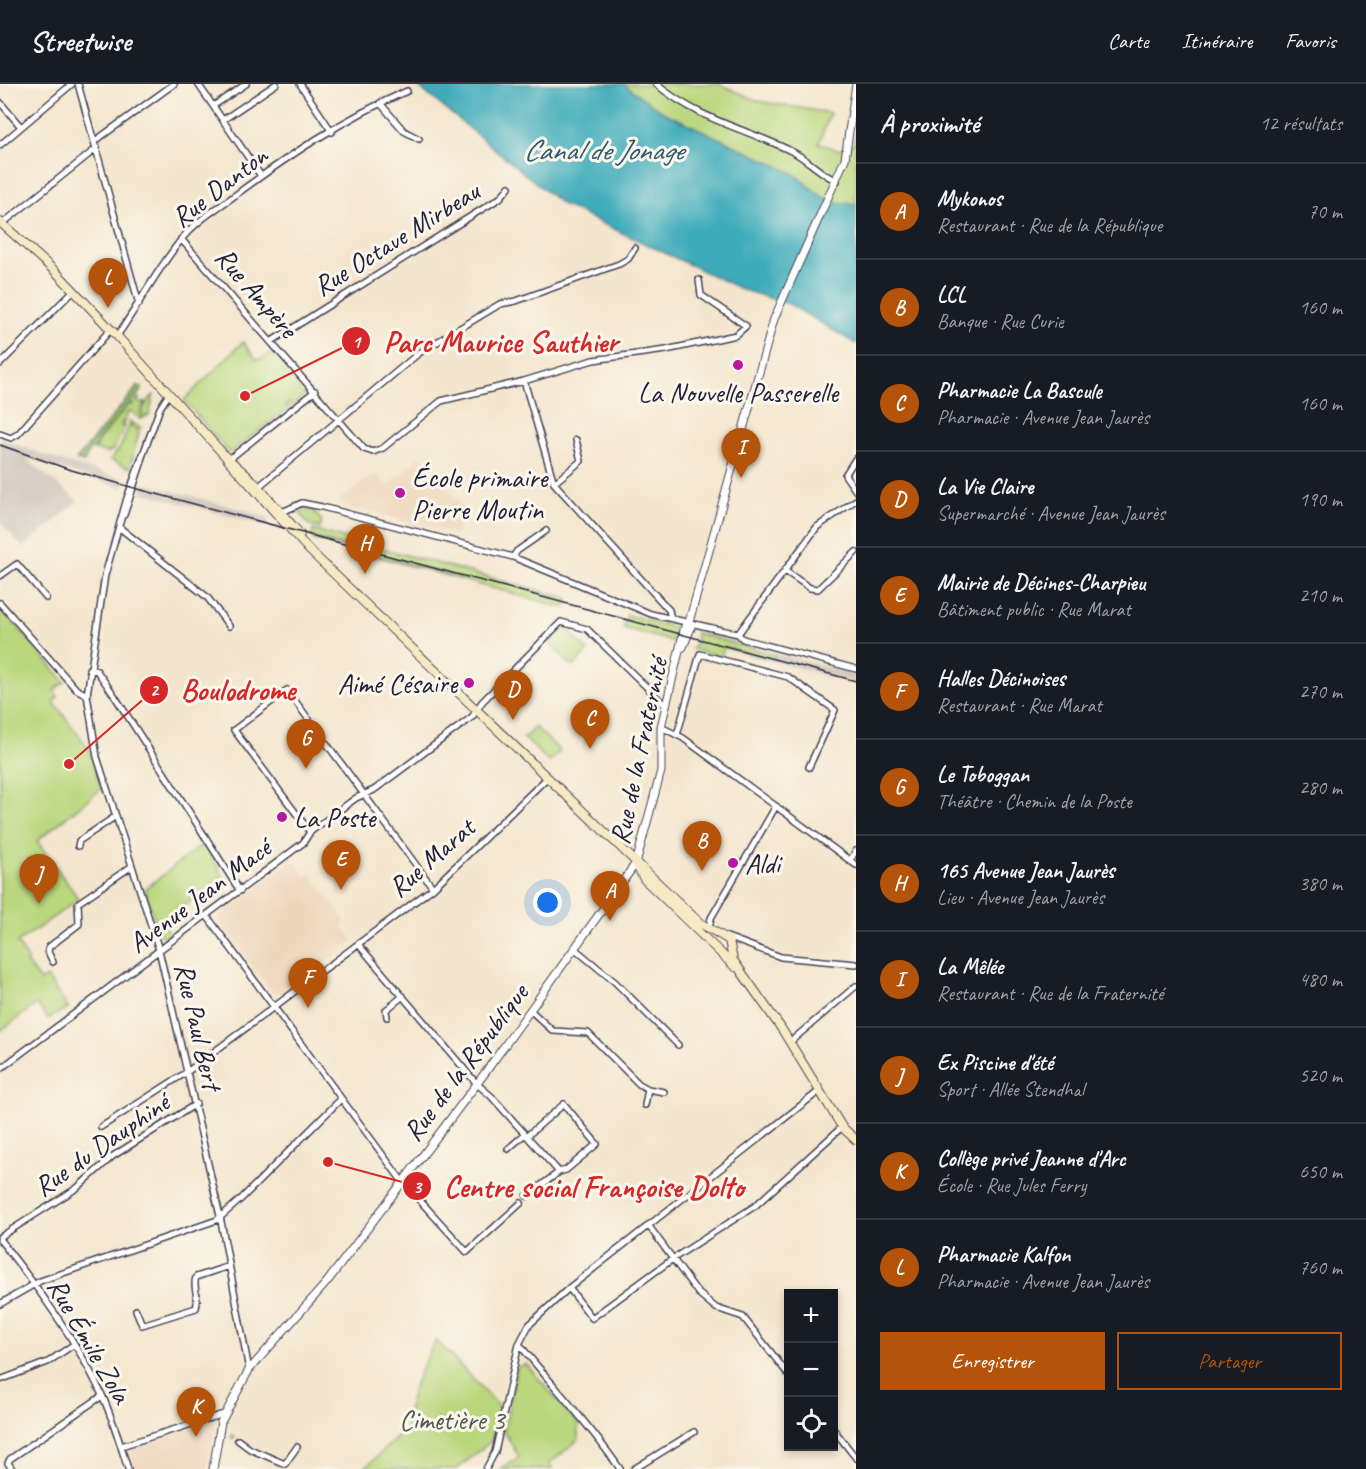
<!DOCTYPE html>
<html lang="fr">
<head>
<meta charset="utf-8">
<style>
  :root { --surface:#171b24; --page:#242831; --text:#f1f3f6; --muted:#9ea1a6; --line:#363941; --accent:#b45309 }
  body { margin:0; font-family:Caveat,sans-serif; background:var(--page); color:var(--text) }
  .controls { position:absolute; right:18px; bottom:18px; display:grid; overflow:hidden; border-radius:0px; box-shadow:0 3px 9px #0003 }
  .controls button { width:54px; height:54px; display:grid; place-items:center; padding:0; border:0; border-bottom:2px solid var(--line); background:var(--surface); color:var(--text); font:30px sans-serif }
  .you { position:absolute; left:548px; top:819px; width:21px; height:21px; margin:-15px; border:4px solid #fff; border-radius:50%; background:#1a73e8; box-shadow:0 0 0 9px #1a73e833 }
  .badge { display:grid; place-items:center; width:39px; height:39px; border-radius:50%; background:var(--accent); color:#fff; font-size:20px; font-weight:700 }
  .pin { position:absolute; translate:-50% -50px; filter:drop-shadow(0 2px 3px #0008) }
  .pin::after { content:''; position:absolute; top:32px; width:21px; height:18px; background:inherit; clip-path:polygon(0 0,100% 0,50% 100%) }
  .list { margin:0; padding:0; list-style:none }
  h2 { display:flex; justify-content:space-between; align-items:center; height:78px; margin:0; padding:0 24px; font-size:26px }
  h2 small { font-size:20px; font-weight:400; color:var(--muted) }
  .list li { display:grid; grid-template-columns:39px 1fr auto; gap:18px; align-items:center; box-sizing:border-box; height:96px; padding:0 24px; border-top:2px solid var(--line) }
  .list b { display:block; font-size:22px; white-space:nowrap }
  .list p { margin:0; font-size:20px; white-space:nowrap; color:var(--muted) }
  .list em { font-size:20px; font-style:normal; color:var(--muted) }
  .actions { display:flex; gap:12px; padding:18px 24px }
  .actions a { flex:1; padding:14px 0; border:2px solid var(--accent); border-radius:0px; text-align:center; font-size:21px; color:var(--accent) }
  .actions .main { background:var(--accent); color:#fff }
  .icon { flex:none; width:33px; height:33px; fill:none; stroke:currentColor; stroke-width:2; stroke-linecap:round; stroke-linejoin:round }
  .map { position:relative; flex:none; width:856px; height:1385px; overflow:hidden }
  header { display:flex; align-items:center; gap:36px; box-sizing:border-box; height:84px; padding:0 30px; background:var(--surface); border-bottom:2px solid var(--line) }
  header strong { font-size:28px }
  nav { display:flex; gap:33px; margin-inline-start:auto; font-size:21px }
  main { display:flex }
  aside { flex:1; background:var(--surface) }
  .map>svg:first-child { display:block }
  .built { fill:#eed6bb }
  .industrial { fill:#ccc2b9 }
  .green { fill:#bad77d; stroke:#6e7c5c; stroke-width:1.5 }
  .forest { fill:#93b86c; stroke:#5a6d54; stroke-width:1.5 }
  .water { fill:#3cabba; stroke:#2f667a; stroke-width:1.5 }
  .lines { fill:none; stroke-linecap:round; stroke-linejoin:round }
  .minor-tunnel { stroke:#cabfb1; stroke-width:5; stroke-dasharray:5 2.5; stroke-linecap:butt }
  .minor-casing { stroke:#423f51; stroke-width:8 }
  .tertiary-casing { stroke:#423f51; stroke-width:9 }
  .secondary-casing { stroke:#423f51; stroke-width:10 }
  .minor { stroke:#fff; stroke-width:5 }
  .tertiary { stroke:#fff; stroke-width:7 }
  .secondary { stroke:#f7e9c3; stroke-width:8 }
  .tram { stroke:#22223b; stroke-width:1.5 }
  .poi-dot { fill:#b5179e; stroke:#fbf7ec; stroke-width:2 }
  .labels { text-anchor:middle; stroke-width:6; stroke-linejoin:round; paint-order:stroke }
  .street-label { font-size:28px; fill:#22223b; stroke:#fbf7ec }
  .poi-label { font-size:28px; fill:#22223b; stroke:#fbf7ec; text-anchor:start }
  .park-label { font-size:28px; fill:#50584f; stroke:#fbf7ec }
  .water-label { font-size:30px; font-style:italic; fill:#2c596e; stroke:#fbf7ec }
  .leader { fill:none; stroke:#d62828; stroke-width:2 }
  .callout-dot { fill:#d62828; stroke:#fbf7ec; stroke-width:2 }
  .mark-label { font-size:18px; text-anchor:middle; font-weight:bold; fill:#fff }
  .callout-label { font-size:30px; text-anchor:middle; font-weight:bold; fill:#d62828; stroke:#fbf7ec; stroke-width:6; stroke-linejoin:round; paint-order:stroke }
</style>
</head>
<body>
<header>
<strong>Streetwise</strong>
<nav><a>Carte</a><a>Itinéraire</a><a>Favoris</a></nav>
</header>
<main>
<div class="map">
<svg width="856" height="1385" viewBox="0 0 856 1385">
  <rect width="100%" height="100%" fill="#fbf7ec"/>
  <filter id="ink" filterUnits="userSpaceOnUse"><feTurbulence type="fractalNoise" baseFrequency=".0167" numOctaves="2"/><feDisplacementMap in="SourceGraphic" scale="12" xChannelSelector="R" yChannelSelector="G"/><feConvolveMatrix kernelMatrix="1 2 1 2 8 2 1 2 1" color-interpolation-filters="sRGB"/></filter>
  <filter id="wash" filterUnits="userSpaceOnUse"><feTurbulence type="fractalNoise" baseFrequency=".008" numOctaves="4" result="noise"/><feDisplacementMap in="SourceGraphic" scale="24" xChannelSelector="R" yChannelSelector="G"/><feGaussianBlur stdDeviation="1.35" result="paint"/><feColorMatrix in="noise" values="0 0 0 0 0 0 0 0 0 0 0 0 0 0 0 0 0 1.4 0 .05"/><feComposite in="paint" operator="in"/></filter>
  <g filter="url(#wash)">
    <rect width="100%" height="100%" fill="#f4e6ce"/>
    <!-- built -->
    <path class="built" d="M421 372 464 424 456 451 364 426 350 425 339 417 375 389 387 402Z
      M293 776 305 792 310 789 343 833 346 838 342 842 353 857 285 909H272L220 838V831Z
      M217 1336 207 1385H135L129 1368 132 1362Z"/>
    <!-- industrial -->
    <path class="industrial" d="M0 355 58 376 125 395 123 404 25 374 78 417 23 464 0 438Z
      M143 399 269 433 267 442 141 408Z
      M314 445 568 513 566 524 312 455Z
      M696 547 856 591V599L694 557Z"/>
    <!-- green -->
    <path class="green" d="M623 0H719L758 17 830 29 819 59 838 66 854 60 856 49V120L837 119 821 112 793 89 663 28Z
      M243 258 256 275H263L273 266 308 308 292 322 289 319 286 321 289 324 229 369 184 316Z
      M154 310 149 331 141 335 142 332 140 335 131 327 127 330 125 338 122 337 125 342 121 341 124 344 113 366 107 369 96 366 98 356 130 319 133 321 139 313 138 317 142 320 146 317 140 328 142 331 145 321Z
      M129 337 141 344 136 346 139 348 130 384 110 376 120 364 129 342 133 344Z
      M312 425 322 437 320 444 309 441 299 428Z
      M313 446 568 515 566 522 562 523 312 455 463 495 312 453Z
      M0 523 65 598 54 606 58 613 53 617 89 665 101 705 37 757 79 815 17 859 28 875 26 878 40 897 47 893 68 924 48 935 37 920 0 947Z
      M627 531 677 544 673 551 674 558 623 544Z
      M564 543 588 567 573 583 549 559Z
      M696 549 775 571 774 576 724 563 721 573 692 565 696 557Z
      M535 643 560 667 549 678 524 654Z
      M204 759 223 792 162 838 171 852 166 854 159 850 145 805Z
      M436 1256 502 1326 491 1357 457 1385H364L406 1345C408 1309 419 1288 436 1256Z
      M526 1280 578 1340V1356L549 1380 552 1385H500L519 1373 504 1347 517 1283Z"/>
    <!-- forest -->
    <path class="forest" d="M138 302 142 304 140 308 98 356 95 366 90 365 84 378 76 376Z"/>
    <!-- water -->
    <path class="water" d="M415 0H623L663 28 793 89 821 112 837 119 856 120V260L789 220 743 206 563 121Z"/>
  </g>
  <g filter="url(#ink)">
    <g class="lines">
      <!-- minor-tunnel -->
      <path class="minor-tunnel" d="M228 1349 238 1356"/>
      <defs>
        <path id="minor" d="M78 0 139 220
          M198 0 261 92
          M300 0 332 48
          M656 0C701 37 742 43 791 67 808 75 820 90 837 97
          M0 18 21 43
          M380 19 404 47 419 55
          M213 22 246 0
          M223 36 276 0
          M95 57 174 0
          M0 61 72 0
          M2 140 97 64
          M181 155 364 365 373 368 383 364 441 317 524 297 593 276 666 266 736 251 746 242 701 211 699 196
          M117 252C139 221 157 185 181 156 194 139 213 127 230 115 285 74 344 34 407 7
          M272 257 500 114 509 103
          M0 280 73 207
          M524 297 554 399 669 526 671 534
          M169 310 160 324 127 414 105 491 87 611 97 673 159 866 220 1132 249 1286
          M0 350 11 354 18 350 111 245
          M856 374 845 391 856 407
          M228 376 315 307
          M554 399 581 377 576 356
          M257 404 419 269 500 220 516 217 619 180 628 175 635 164
          M280 429 302 419 322 423 513 473 651 530 738 550 743 555 856 585
          M124 431 142 377
          M120 444 207 513 229 542
          M513 473 517 467 546 447
          M785 487 810 504 818 505 856 468
          M0 492 17 480 46 514
          M0 519 76 605 87 611
          M738 550 817 443 856 416
          M89 585 97 587 114 611 240 807
          M661 643 683 654 856 781
          M677 651 700 570 788 593 835 626 809 683
          M310 748 234 646 287 606 433 804
          M78 762 79 757 116 732
          M850 776 856 767
          M207 832 402 1097 467 1168 521 1119
          M709 844 711 834 776 722
          M727 853 781 873 856 880
          M358 860 477 1000 491 1012 559 1088 566 1086 597 1060 564 1020 527 1052
          M575 865 615 898 678 961
          M53 878 48 868 49 863 79 840 78 819 132 782
          M530 926 553 947 588 949 639 1000 648 1005 664 1008
          M387 933 386 926 403 912
          M790 958 856 902
          M0 985 303 759 310 748 356 714 374 706 472 633 482 618 561 538 587 545 666 622
          M645 1021 648 1005
          M101 1043 187 988 433 804 548 693
          M508 1065 525 1050
          M527 1112 559 1088
          M648 1141 698 1209 716 1224 743 1233 788 1290
          M0 1153 77 1104 113 1072 196 1020
          M0 1156C38 1204 76 1255 102 1311 113 1335 120 1360 128 1385
          M569 1204 592 1234 674 1174 755 1122 842 1043
          M0 1220 40 1197 217 1136 241 1115 341 1015
          M136 1226 142 1241 196 1224C200 1213 192 1204 196 1193L229 1182
          M519 1260C553 1302 590 1341 620 1385
          M0 1296 48 1278 73 1261
          M834 1346 856 1374
          M238 1356 250 1365 285 1380 297 1363
          M121 1362 224 1330
          M12 1385 8 1379 10 1375 102 1312
          M486 1385 495 1368 519 1260 529 1241 569 1204 818 1008
          M634 1385 694 1348"/>
        <path id="tertiary" d="M683 563 691 544 689 538
          M213 1385 221 1338 249 1286 327 1198 482 993 636 779 661 687V643L685 542 689 538 774 235 845 75 856 0"/>
        <path id="secondary" d="M0 138 56 188 117 252 225 372 252 396 300 450
          M228 376 309 466 700 839 729 856 733 876 781 944 842 1043 856 1056
          M637 782 644 795 735 883"/>
      </defs>
      <!-- minor casing -->
      <use href="#minor" class="minor-casing"/>
      <!-- tertiary casing -->
      <use href="#tertiary" class="tertiary-casing"/>
      <!-- secondary casing -->
      <use href="#secondary" class="secondary-casing"/>
      <!-- minor -->
      <use href="#minor" class="minor"/>
      <!-- tertiary -->
      <use href="#tertiary" class="tertiary"/>
      <!-- secondary -->
      <use href="#secondary" class="secondary"/>
      <!-- tram -->
      <path class="tram" d="M0 361 68 385 138 405 856 597"/>
    </g>
  </g>
  <!-- markers -->
  <g class="poi-dot">
    <circle cx="738" cy="281" r="6"/>
    <circle cx="400" cy="409" r="6"/>
    <circle cx="469" cy="599" r="6"/>
    <circle cx="282" cy="733" r="6"/>
    <circle cx="733" cy="779" r="6"/>
  </g>
  <g class="labels">
    <!-- street labels -->
    <g class="street-label">
      <text transform="translate(219 102) rotate(-38)" y="10">Rue Danton</text>
      <text transform="translate(396 154) rotate(-32)" y="10">Rue Octave Mirbeau</text>
      <text transform="translate(257 208) rotate(49)" y="10">Rue Ampère</text>
      <text transform="translate(638 667) rotate(-78)" y="10">Rue de la Fraternité</text>
      <text transform="translate(431 773) rotate(-41)" y="10">Rue Marat</text>
      <text transform="translate(199 811) rotate(-37)" y="10">Avenue Jean Macé</text>
      <text transform="translate(199 942) rotate(77)" y="10">Rue Paul Bert</text>
      <text transform="translate(465 978) rotate(-53)" y="10">Rue de la République</text>
      <text transform="translate(101 1060) rotate(-35)" y="10">Rue du Dauphiné</text>
      <text transform="translate(90 1256) rotate(60)" y="10">Rue Émile Zola</text>
    </g>
    <!-- poi labels -->
    <g class="poi-label">
      <text x="738" y="318" text-anchor="middle">La Nouvelle Passerelle</text>
      <text x="412" y="403">École primaire<tspan x="412" dy="32">Pierre Moutin</tspan></text>
      <text x="457" y="609" text-anchor="end">Aimé Césaire</text>
      <text x="294" y="743">La Poste</text>
      <text x="745" y="789">Aldi</text>
    </g>
    <!-- park labels -->
    <g class="park-label">
      <text x="452" y="1345">Cimetière 3</text>
    </g>
    <!-- water labels -->
    <g class="water-label">
      <text x="603" y="76">Canal de Jonage</text>
    </g>
  </g>
  <!-- callouts -->
  <path class="leader" d="M245 312L356 257M69 680L154 606M328 1078L417 1102"/>
  <g class="callout-dot">
    <circle cx="245" cy="312" r="6"/>
    <circle cx="69" cy="680" r="6"/>
    <circle cx="328" cy="1078" r="6"/>
    <circle cx="356" cy="257" r="15"/>
    <circle cx="154" cy="606" r="15"/>
    <circle cx="417" cy="1102" r="15"/>
  </g>
  <g class="mark-label">
    <text x="356" y="264">1</text>
    <text x="154" y="612">2</text>
    <text x="417" y="1109">3</text>
  </g>
  <g class="callout-label">
    <text x="501" y="268">Parc Maurice Sauthier</text>
    <text x="238" y="616">Boulodrome</text>
    <text x="594" y="1113">Centre social Françoise Dolto</text>
  </g>
</svg>
<div class="controls">
<button>+</button>
<button>−</button>
<button><svg class="icon" aria-label="locate" viewBox="0 0 24 24"><circle cx="12" cy="12" r="6"/><path d="M12 2v4M12 18v4M2 12h4M18 12h4"/></svg></button>
</div>
<div class="you"></div>
<div class="pin badge" style="left:610px;top:837px">A</div>
<div class="pin badge" style="left:702px;top:787px">B</div>
<div class="pin badge" style="left:590px;top:665px">C</div>
<div class="pin badge" style="left:513px;top:636px">D</div>
<div class="pin badge" style="left:341px;top:806px">E</div>
<div class="pin badge" style="left:308px;top:924px">F</div>
<div class="pin badge" style="left:306px;top:685px">G</div>
<div class="pin badge" style="left:365px;top:490px">H</div>
<div class="pin badge" style="left:741px;top:394px">I</div>
<div class="pin badge" style="left:39px;top:820px">J</div>
<div class="pin badge" style="left:196px;top:1353px">K</div>
<div class="pin badge" style="left:108px;top:224px">L</div>
</div>
<aside>
<h2>À proximité<small>12 résultats</small></h2>
<ul class="list">
<li><span class="badge">A</span><div><b>Mykonos</b><p>Restaurant · Rue de la République</p></div><em>70 m</em></li>
<li><span class="badge">B</span><div><b>LCL</b><p>Banque · Rue Curie</p></div><em>160 m</em></li>
<li><span class="badge">C</span><div><b>Pharmacie La Bascule</b><p>Pharmacie · Avenue Jean Jaurès</p></div><em>160 m</em></li>
<li><span class="badge">D</span><div><b>La Vie Claire</b><p>Supermarché · Avenue Jean Jaurès</p></div><em>190 m</em></li>
<li><span class="badge">E</span><div><b>Mairie de Décines-Charpieu</b><p>Bâtiment public · Rue Marat</p></div><em>210 m</em></li>
<li><span class="badge">F</span><div><b>Halles Décinoises</b><p>Restaurant · Rue Marat</p></div><em>270 m</em></li>
<li><span class="badge">G</span><div><b>Le Toboggan</b><p>Théâtre · Chemin de la Poste</p></div><em>280 m</em></li>
<li><span class="badge">H</span><div><b>165 Avenue Jean Jaurès</b><p>Lieu · Avenue Jean Jaurès</p></div><em>380 m</em></li>
<li><span class="badge">I</span><div><b>La Mêlée</b><p>Restaurant · Rue de la Fraternité</p></div><em>480 m</em></li>
<li><span class="badge">J</span><div><b>Ex Piscine d'été</b><p>Sport · Allée Stendhal</p></div><em>520 m</em></li>
<li><span class="badge">K</span><div><b>Collège privé Jeanne d'Arc</b><p>École · Rue Jules Ferry</p></div><em>650 m</em></li>
<li><span class="badge">L</span><div><b>Pharmacie Kalfon</b><p>Pharmacie · Avenue Jean Jaurès</p></div><em>760 m</em></li>
</ul>
<div class="actions"><a class="main">Enregistrer</a><a>Partager</a></div>
</aside>
</main>
</body>
</html>
